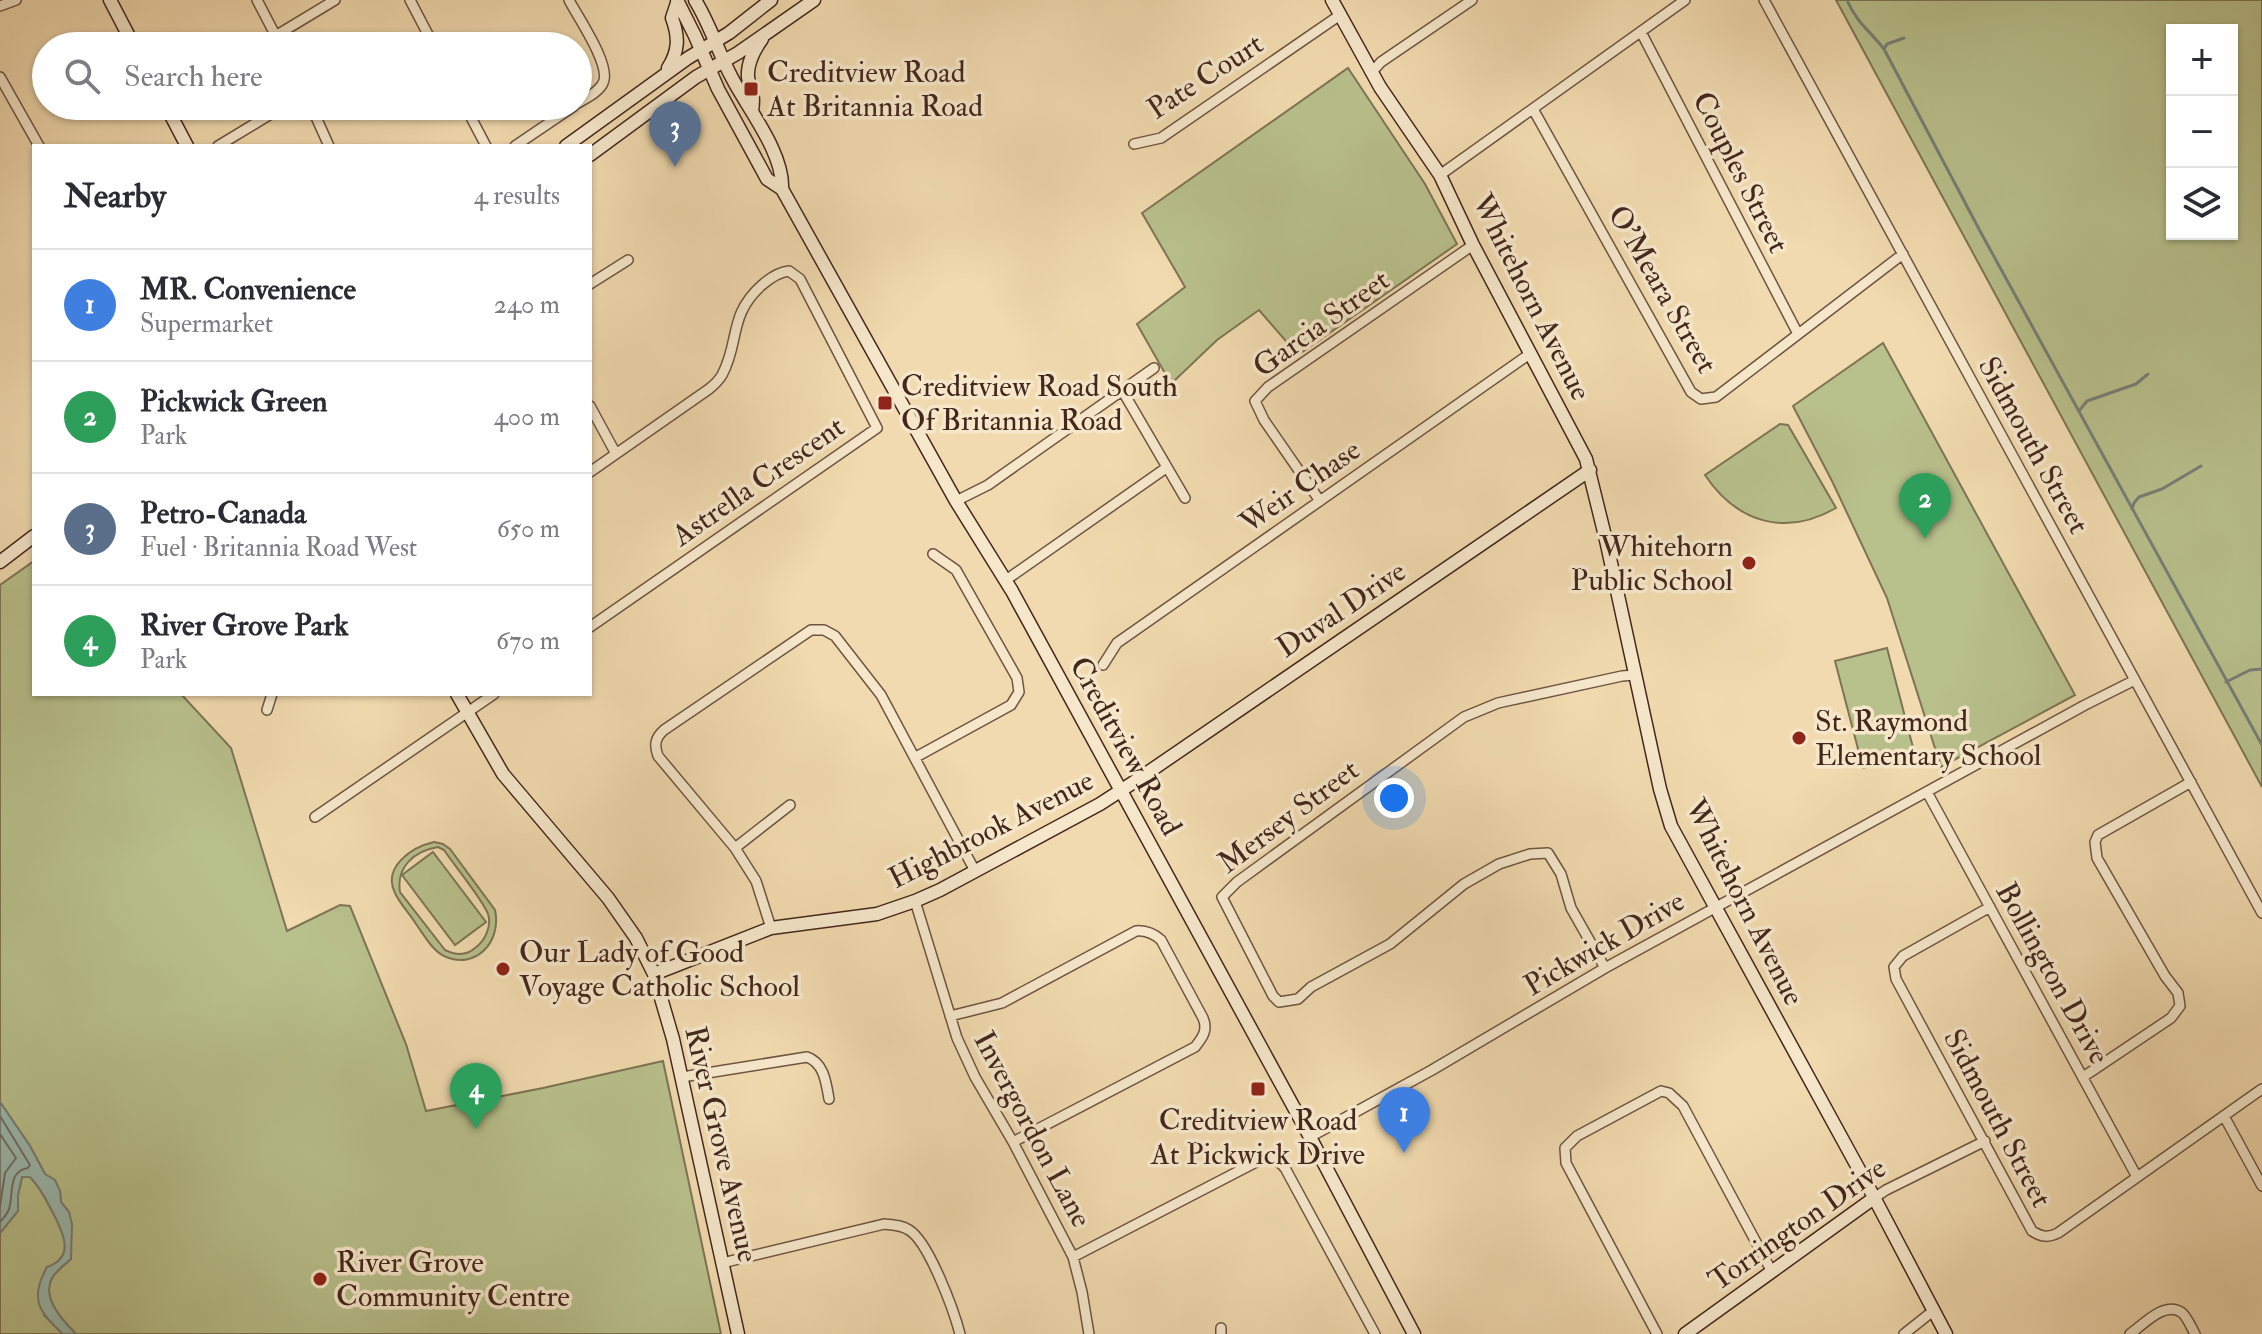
<!DOCTYPE html>
<html lang="en">
<head>
<meta charset="utf-8">
<style>
  :root { --surface:#fff; --page:#f7f7f7; --text:#2b2b33; --muted:#7c7c81; --line:#e1e1e2; --accent:#8f2418 }
  body { margin:0; font-family:"IM FELL Double Pica",serif; background:var(--page); color:var(--text) }
  .controls { position:absolute; right:24px; top:24px; display:grid; overflow:hidden; border-radius:0px; box-shadow:0 2px 6px #0004 }
  .controls button { width:72px; height:72px; display:grid; place-items:center; padding:0; border:0; border-bottom:2px solid var(--line); background:var(--surface); color:var(--text); font:40px sans-serif }
  .you { position:absolute; left:1394px; top:798px; width:28px; height:28px; margin:-20px; border:6px solid #fff; border-radius:50%; background:#1a73e8; box-shadow:0 0 0 12px #1a73e833 }
  .badge { display:grid; place-items:center; width:52px; height:52px; border-radius:50%; background:var(--accent); color:#fff; font-size:26px; font-weight:700 }
  .pin { position:absolute; translate:-50% -66px; filter:drop-shadow(0 2px 4px #0008) }
  .pin::after { content:''; position:absolute; top:42px; width:28px; height:24px; background:inherit; clip-path:polygon(0 0,100% 0,50% 100%) }
  .list { margin:0; padding:0; list-style:none }
  h2 { display:flex; justify-content:space-between; align-items:center; height:104px; margin:0; padding:0 32px; font-size:34px }
  h2 small { font-size:26px; font-weight:400; color:var(--muted) }
  .list li { display:grid; grid-template-columns:52px 1fr auto; gap:24px; align-items:center; box-sizing:border-box; height:112px; padding:0 32px; border-top:2px solid var(--line) }
  .list b { display:block; font-size:30px; white-space:nowrap }
  .list p { margin:0; font-size:26px; white-space:nowrap; color:var(--muted) }
  .list em { font-size:26px; font-style:normal; color:var(--muted) }
  .icon { flex:none; width:44px; height:44px; fill:none; stroke:currentColor; stroke-width:2; stroke-linecap:round; stroke-linejoin:round }
  .map { position:relative; flex:none; width:2262px; height:1334px; overflow:hidden }
  .search { position:absolute; background:var(--surface); box-shadow:0 2px 6px #0004; left:32px; top:32px; width:560px; height:88px; display:flex; align-items:center; gap:20px; box-sizing:border-box; padding:0 28px; border-radius:44px; color:var(--muted); font-size:30px }
  .panel { position:absolute; background:var(--surface); box-shadow:0 2px 6px #0004; left:32px; top:144px; width:560px; height:552px; border-radius:0px }
  .map>svg:first-child { display:block }
  .green { fill:#b8c08c; stroke:#7e7454; stroke-width:2; fill-rule:evenodd }
  .water { fill:#9bbab0; stroke:#787f75; stroke-width:2 }
  .lines { fill:none; stroke-linecap:round; stroke-linejoin:round }
  .shore { stroke:#6f7066; stroke-width:2 }
  .stream { stroke:#787f75; stroke-width:3 }
  .street-casing { stroke:#6e5442; stroke-width:12 }
  .secondary-casing { stroke:#43271d; stroke-width:15 }
  .street { stroke:#f6e7cb; stroke-width:9 }
  .secondary { stroke:#f6e7cb; stroke-width:12 }
  .poi-dot { fill:#8f2418; stroke:#f6e7cb; stroke-width:3 }
  .labels { text-anchor:middle; stroke-width:7; stroke-linejoin:round; paint-order:stroke }
  .poi-label { font-size:30px; fill:#43271d; stroke:#f6e7cb; text-anchor:start }
  .street-label { font-size:30px; fill:#43271d; stroke:#f6e7cb }
</style>
</head>
<body>
<div class="map">
<svg width="2262" height="1334" viewBox="0 0 2262 1334">
  <rect width="100%" height="100%" fill="#f1daaf"/>
  <filter id="stains"><feTurbulence type="fractalNoise" baseFrequency=".0025" numOctaves="4"/><feColorMatrix values="0 0 0 0 .2 0 0 0 0 .09 0 0 0 0 .02 0 0 0 .5 -.17"/></filter>
  <radialGradient id="worn" r=".72"><stop offset=".6" stop-color="#630" stop-opacity="0"/><stop offset="1" stop-color="#630" stop-opacity=".3"/></radialGradient>
  <!-- green -->
  <path class="green" d="M1836 0H2262V787ZM2172 30H2232V234H2172Z
    M1348 68 1425 184 1457 244 1298 355 1259 310 1217 340 1171 384 1137 324 1185 287 1142 213Z
    M1883 343 2075 695 1941 767 1887 598 1832 481 1793 406Z
    M1780 424 1788 425 1836 508C1786 537 1737 523 1705 475Z
    M34 561V694H181L231 748 287 931 340 905 350 906 406 1044 426 1111 543 1088 663 1061 721 1334H76C63 1321 41 1298 52 1278 56 1271 65 1264 71 1259L69 1212 61 1202 60 1191 45 1174 30 1146 0 1102V585Z
    M1887 648 1915 755 1863 768 1835 661Z
    M434 842 443 844 450 849 495 910C502 941 476 971 444 956 432 950 424 935 416 924 410 914 400 904 395 893 382 867 412 847 434 842ZM438 847 444 850C454 865 483 900 488 914 492 926 485 941 475 948 466 956 455 955 445 950L400 892C396 867 414 851 438 847Z
    M433 852 486 922 455 945 402 875Z
    M29 1176C39 1186 45 1197 51 1209 62 1229 78 1256 46 1268L44 1315 63 1334H0V1233L18 1211V1195L22 1177Z"/>
  <!-- water -->
  <path class="water" d="M0 1102 30 1146 45 1174 55 1180 60 1191 61 1202 69 1212 72 1224 71 1259C65 1264 56 1271 52 1278 41 1298 63 1321 76 1334H63C39 1312 29 1299 47 1267 78 1257 61 1229 51 1209 45 1197 39 1186 30 1177H22L18 1195V1211L0 1233Z"/>
  <g class="lines">
    <!-- shore -->
    <path class="shore" d="M0 1116 30 1165 28 1168C9 1171 13 1190 10 1205 9 1212 5 1217 0 1222
      M0 1134 16 1158 5 1173 0 1206"/>
    <!-- stream -->
    <path class="stream" d="M1847 0C1856 22 1870 31 1884 49L1980 231 2262 745
      M1884 49 1887 44 1904 38
      M2079 411 2087 401 2136 384 2148 374
      M2132 509 2134 503 2139 497 2162 489 2201 466
      M2226 682 2250 670 2262 669"/>
    <defs>
      <path id="street" d="M257 0 281 46
        M410 0 434 46
        M569 0C577 16 612 66 603 83 599 92 586 98 578 103
        M1764 0 2262 913
        M0 6 16 0
        M1641 32 1798 334
        M277 35 335 0
        M1371 73 1381 62 1472 0
        M0 77 39 146
        M311 106 329 146
        M465 106 486 146
        M1533 109 1691 392 1701 399 1716 397 1903 254
        M1134 144 1161 138 1340 15
        M218 146 284 106
        M515 146 574 106
        M1440 175 1685 0
        M590 284 628 260
        M1122 390 1185 498
        M590 406 616 454
        M590 472 709 389C714 385 719 380 722 375 740 342 728 315 762 285 770 278 779 272 789 271L800 279 877 428 590 627
        M956 501 988 485 1154 368
        M1320 501 1264 420 1255 401 1268 387 1473 245
        M1006 580 1166 468
        M1103 665 1117 643 1531 353
        M267 710 272 694
        M916 757 1011 705 1019 692 1017 678 956 570 933 554
        M1927 792 2137 1177
        M315 817 494 694
        M735 848 790 805
        M915 901 957 1038 975 1077 1013 1142 1073 1257 1082 1292 1089 1334
        M1990 907 1903 956 1894 967 1896 979 2032 1231C2042 1237 2048 1238 2058 1233L2262 1089
        M771 928 756 881 735 848 658 756C654 745 655 738 664 730L811 630H824L835 636 881 695 975 871
        M1605 968 1571 908 1561 874 1548 853 1530 854 1499 864 1464 884 1390 944 1311 987 1298 999 1279 1002 1273 996 1222 897 1237 882 1464 717 1498 703 1622 676 1635 675
        M950 1016 1002 1003 1136 931C1146 930 1153 933 1161 940L1203 1018C1208 1030 1203 1037 1195 1047L1013 1142
        M682 1077 807 1057C824 1063 826 1082 829 1099
        M2083 1077 2171 1018 2180 1006 2178 993 2165 976 2097 858 2095 842 2098 835 2191 782
        M2224 1116 2262 1186
        M1310 1137 1432 1070 1605 968 2085 705 2135 680
        M1874 1198 1886 1190 1985 1141
        M1073 1257 1264 1158C1273 1157 1279 1161 1285 1168L1375 1334
        M722 1263 884 1224C893 1225 902 1225 909 1230 929 1242 954 1311 960 1334
        M1221 1334V1328
        M1657 1334 1566 1163 1565 1148 1577 1136 1661 1091 1669 1093 1683 1106 1772 1272
        M1904 1334 1933 1311
        M2130 1334C2143 1325 2164 1301 2181 1312 2187 1316 2191 1327 2195 1334"/>
      <path id="secondary" d="M110 0 134 46
        M677 0 695 36 718 89 767 179 782 189 956 501 1012 591 1310 1137 1414 1334
        M695 0C711 26 718 52 732 78 748 109 784 153 782 189
        M1332 0 1380 87 1440 175 1473 245 1586 459 1606 540 1660 789 1671 826 1868 1186 1946 1334
        M668 68C679 51 679 37 672 18L677 3
        M166 106 187 146
        M752 111C755 92 750 93 748 77 747 63 754 50 762 39
        M566 146 688 58 729 33 771 0
        M590 155 696 77 738 53 814 0
        M0 562 34 536
        M457 694 503 774 608 898 636 938 654 974 673 1039 738 1334
        M654 974 771 928 877 914 915 901 940 890 1100 804 1134 782 1590 470
        M1685 1334 1874 1198"/>
    </defs>
    <!-- street casing -->
    <use href="#street" class="street-casing"/>
    <!-- secondary casing -->
    <use href="#secondary" class="secondary-casing"/>
    <!-- street -->
    <use href="#street" class="street"/>
    <!-- secondary -->
    <use href="#secondary" class="secondary"/>
  </g>
  <!-- markers -->
  <g class="poi-dot">
    <rect x="743" y="81" width="16" height="16" rx="4"/>
    <rect x="877" y="395" width="16" height="16" rx="4"/>
    <circle cx="1749" cy="563" r="8"/>
    <circle cx="1799" cy="738" r="8"/>
    <circle cx="503" cy="969" r="8"/>
    <rect x="1250" y="1081" width="16" height="16" rx="4"/>
    <circle cx="320" cy="1279" r="8"/>
  </g>
  <g class="labels">
    <!-- poi labels -->
    <g class="poi-label">
      <text x="767" y="82">Creditview Road<tspan x="767" dy="34">At Britannia Road</tspan></text>
      <text x="901" y="396">Creditview Road South<tspan x="901" dy="34">Of Britannia Road</tspan></text>
      <text x="1733" y="556" text-anchor="end">Whitehorn<tspan x="1733" dy="34">Public School</tspan></text>
      <text x="1815" y="731">St. Raymond<tspan x="1815" dy="34">Elementary School</tspan></text>
      <text x="519" y="962">Our Lady of Good<tspan x="519" dy="34">Voyage Catholic School</tspan></text>
      <text x="1258" y="1130" text-anchor="middle">Creditview Road<tspan x="1258" dy="34">At Pickwick Drive</tspan></text>
      <text x="336" y="1272">River Grove<tspan x="336" dy="34">Community Centre</tspan></text>
    </g>
    <!-- street labels -->
    <g class="street-label">
      <text transform="translate(1205 76) rotate(-33)" y="10">Pate Court</text>
      <text transform="translate(1741 172) rotate(63)" y="10">Couples Street</text>
      <text transform="translate(1663 289) rotate(60)" y="10">O'Meara Street</text>
      <text transform="translate(1532 297) rotate(63)" y="10">Whitehorn Avenue</text>
      <text transform="translate(1321 323) rotate(-36)" y="10">Garcia Street</text>
      <text transform="translate(2034 445) rotate(61)" y="10">Sidmouth Street</text>
      <text transform="translate(758 481) rotate(-35)" y="10">Astrella Crescent</text>
      <text transform="translate(1300 486) rotate(-35)" y="10">Weir Chase</text>
      <text transform="translate(1341 609) rotate(-34)" y="10">Duval Drive</text>
      <text transform="translate(1126 746) rotate(61)" y="10">Creditview Road</text>
      <text transform="translate(1288 816) rotate(-37)" y="10">Mersey Street</text>
      <text transform="translate(991 829) rotate(-27)" y="10">Highbrook Avenue</text>
      <text transform="translate(1745 902) rotate(63)" y="10">Whitehorn Avenue</text>
      <text transform="translate(1604 943) rotate(-30)" y="10">Pickwick Drive</text>
      <text transform="translate(2053 973) rotate(61)" y="10">Bollington Drive</text>
      <text transform="translate(1998 1118) rotate(62)" y="10">Sidmouth Street</text>
      <text transform="translate(1033 1129) rotate(62)" y="10">Invergordon Lane</text>
      <text transform="translate(722 1144) rotate(77)" y="10">River Grove Avenue</text>
      <text transform="translate(1797 1224) rotate(-35)" y="10">Torrington Drive</text>
    </g>
  </g>
  <rect width="100%" height="100%" filter="url(#stains)"/>
  <rect width="100%" height="100%" fill="url(#worn)"/>
</svg>
<div class="controls">
<button>+</button>
<button>−</button>
<button><svg class="icon" aria-label="layers" viewBox="0 0 24 24"><path d="M12 4l9 5-9 5-9-5zM3 14l9 5 9-5"/></svg></button>
</div>
<div class="you"></div>
<div class="pin badge" style="left:1404px;top:1153px;background:#3f7fe0">1</div>
<div class="pin badge" style="left:1925px;top:539px;background:#2e9e5b">2</div>
<div class="pin badge" style="left:675px;top:167px;background:#5c6f8a">3</div>
<div class="pin badge" style="left:476px;top:1129px;background:#2e9e5b">4</div>
<div class="search"><svg class="icon" aria-label="search" viewBox="0 0 24 24"><circle cx="10" cy="10" r="6"/><path d="M15 15l6 6"/></svg>Search here</div>
<section class="panel">
<h2>Nearby<small>4 results</small></h2>
<ul class="list">
<li><span class="badge" style="background:#3f7fe0">1</span><div><b>MR. Convenience</b><p>Supermarket</p></div><em>240 m</em></li>
<li><span class="badge" style="background:#2e9e5b">2</span><div><b>Pickwick Green</b><p>Park</p></div><em>400 m</em></li>
<li><span class="badge" style="background:#5c6f8a">3</span><div><b>Petro-Canada</b><p>Fuel · Britannia Road West</p></div><em>650 m</em></li>
<li><span class="badge" style="background:#2e9e5b">4</span><div><b>River Grove Park</b><p>Park</p></div><em>670 m</em></li>
</ul>
</section>
</div>
</body>
</html>
